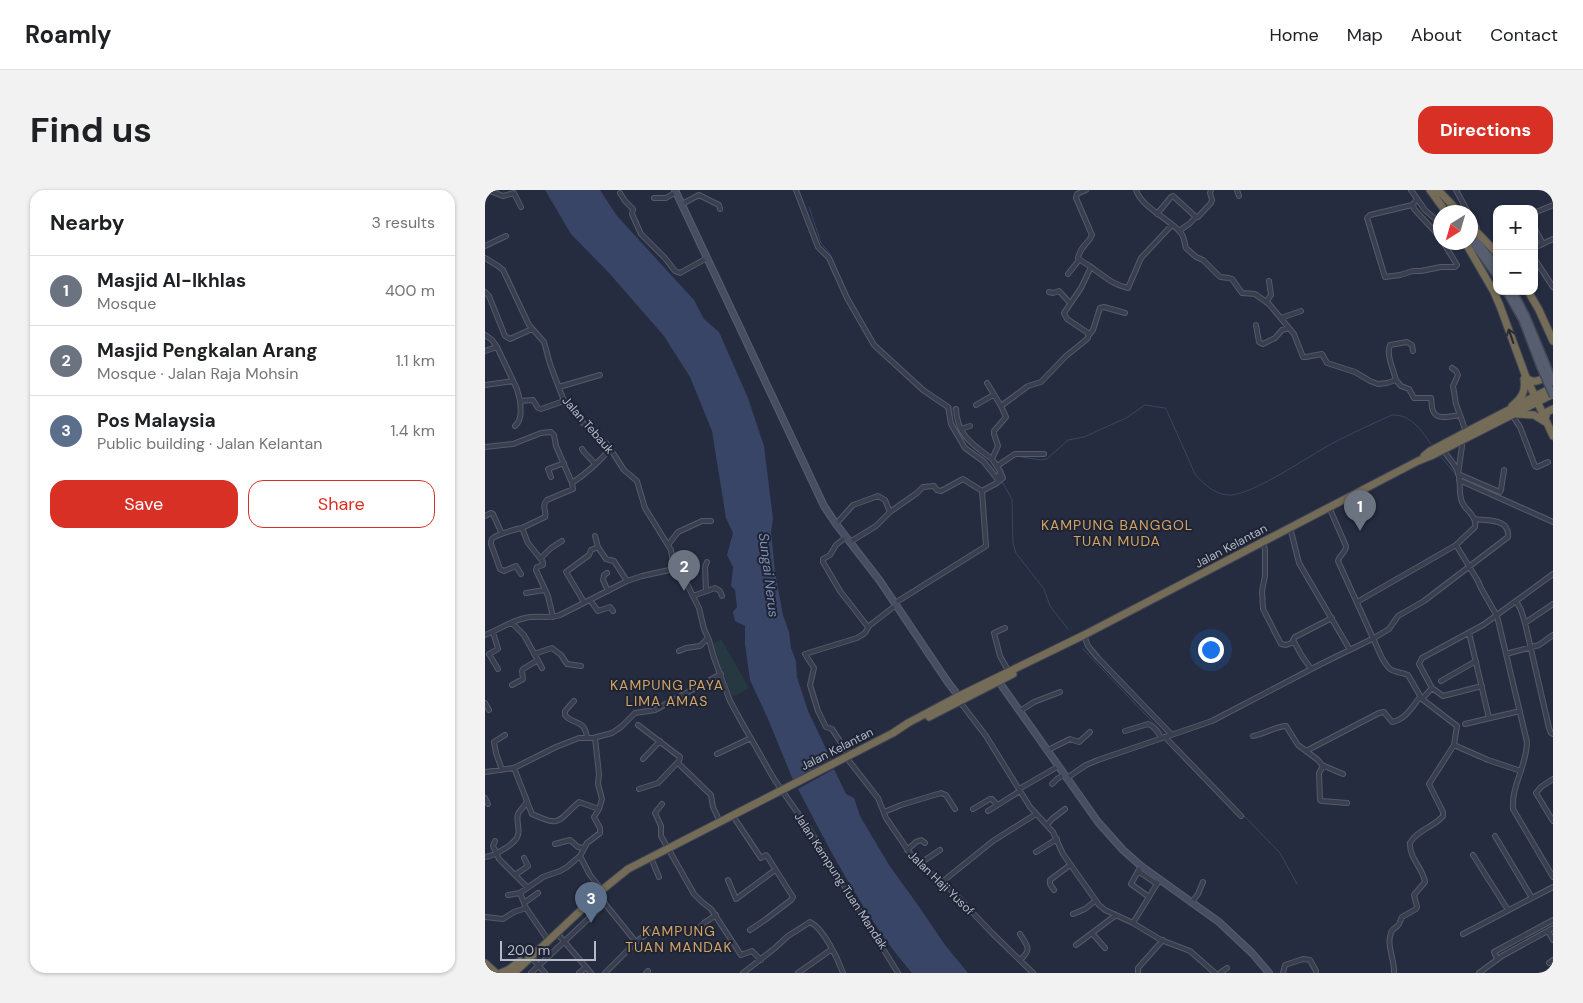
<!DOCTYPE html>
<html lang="en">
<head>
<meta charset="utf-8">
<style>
  :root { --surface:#fff; --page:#f2f2f2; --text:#202124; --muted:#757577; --line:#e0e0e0; --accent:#d93025 }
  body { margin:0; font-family:"DM Sans",sans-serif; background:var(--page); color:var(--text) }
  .controls { position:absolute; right:15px; top:15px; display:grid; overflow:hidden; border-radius:10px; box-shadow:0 1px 4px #0004 }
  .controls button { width:45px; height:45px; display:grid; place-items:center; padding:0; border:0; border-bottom:1px solid var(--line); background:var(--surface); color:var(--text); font:25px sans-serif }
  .compass { position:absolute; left:948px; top:15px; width:45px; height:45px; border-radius:50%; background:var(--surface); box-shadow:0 1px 4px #0004; rotate:217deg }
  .scale { position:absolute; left:15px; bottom:12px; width:96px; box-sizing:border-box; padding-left:5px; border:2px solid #b5bac9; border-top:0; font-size:14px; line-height:18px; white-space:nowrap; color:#b5bac9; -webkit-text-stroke:4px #1e2434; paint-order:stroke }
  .you { position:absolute; left:725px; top:459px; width:18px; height:18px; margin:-12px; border:4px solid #fff; border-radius:50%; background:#1a73e8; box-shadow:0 0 0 8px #1a73e833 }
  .badge { display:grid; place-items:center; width:32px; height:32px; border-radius:50%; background:var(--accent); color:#fff; font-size:16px; font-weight:700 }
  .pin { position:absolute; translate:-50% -41px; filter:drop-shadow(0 1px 2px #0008) }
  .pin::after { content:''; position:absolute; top:26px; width:18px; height:15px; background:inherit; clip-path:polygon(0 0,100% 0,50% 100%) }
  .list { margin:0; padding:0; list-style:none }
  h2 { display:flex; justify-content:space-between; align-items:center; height:65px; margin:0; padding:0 20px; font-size:21px }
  h2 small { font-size:16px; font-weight:400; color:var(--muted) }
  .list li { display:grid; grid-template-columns:32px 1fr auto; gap:15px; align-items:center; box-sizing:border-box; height:70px; padding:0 20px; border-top:1px solid var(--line) }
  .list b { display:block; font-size:19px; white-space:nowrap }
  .list p { margin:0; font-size:16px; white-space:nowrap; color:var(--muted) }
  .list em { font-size:16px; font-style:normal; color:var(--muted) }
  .actions { display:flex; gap:10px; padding:15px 20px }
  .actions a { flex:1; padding:11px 0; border:1px solid var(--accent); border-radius:15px; text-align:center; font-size:18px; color:var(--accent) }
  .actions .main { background:var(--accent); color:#fff }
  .map { position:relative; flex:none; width:1068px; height:783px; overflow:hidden; border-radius:15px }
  header { display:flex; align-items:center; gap:30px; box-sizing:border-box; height:70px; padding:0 25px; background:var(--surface); border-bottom:1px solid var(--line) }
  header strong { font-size:24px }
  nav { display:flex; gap:28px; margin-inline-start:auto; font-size:18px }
  .intro { display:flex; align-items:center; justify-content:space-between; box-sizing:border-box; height:120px; padding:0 30px }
  h1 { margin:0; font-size:35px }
  .button { padding:12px 22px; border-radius:15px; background:var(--accent); color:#fff; font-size:18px; font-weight:700 }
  main { display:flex; gap:30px; padding:0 30px }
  aside { flex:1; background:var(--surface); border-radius:15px; box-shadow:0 1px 4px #0004 }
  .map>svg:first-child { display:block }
  .green { fill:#273940 }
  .water { fill:#394566 }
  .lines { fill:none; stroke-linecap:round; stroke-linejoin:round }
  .stream { stroke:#394566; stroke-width:1 }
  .street-casing { stroke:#545a69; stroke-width:6 }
  .secondary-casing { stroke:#545a69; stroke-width:8 }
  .primary-casing { stroke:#424858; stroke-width:9 }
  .highway-casing { stroke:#414756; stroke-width:9 }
  .street { stroke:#393f4f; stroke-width:4 }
  .secondary { stroke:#474d62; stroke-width:5.5 }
  .primary { stroke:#575e6f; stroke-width:6 }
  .highway { stroke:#746c56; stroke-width:7 }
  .primary-bridge-casing { stroke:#424858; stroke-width:9; stroke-linecap:butt }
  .primary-bridge { stroke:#575e6f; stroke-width:6 }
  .oneway { stroke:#272b37 }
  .labels { text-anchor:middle; stroke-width:4; stroke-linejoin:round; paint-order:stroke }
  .street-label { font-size:12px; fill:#b5bac9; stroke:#1e2434 }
  .neighbourhood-label { font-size:14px; letter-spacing:1px; fill:#d4a465; stroke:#1e2434 }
  .water-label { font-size:14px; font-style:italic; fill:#7c8cb1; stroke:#1e2434 }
</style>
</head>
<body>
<header>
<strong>Roamly</strong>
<nav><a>Home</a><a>Map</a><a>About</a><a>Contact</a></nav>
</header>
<div class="intro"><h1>Find us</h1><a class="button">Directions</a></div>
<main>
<aside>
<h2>Nearby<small>3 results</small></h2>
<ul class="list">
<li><span class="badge" style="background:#6b7280">1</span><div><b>Masjid Al-Ikhlas</b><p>Mosque</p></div><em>400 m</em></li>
<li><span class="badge" style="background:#6b7280">2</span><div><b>Masjid Pengkalan Arang</b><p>Mosque · Jalan Raja Mohsin</p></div><em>1.1 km</em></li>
<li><span class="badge" style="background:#5c6f8a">3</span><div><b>Pos Malaysia</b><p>Public building · Jalan Kelantan</p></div><em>1.4 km</em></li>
</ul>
<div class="actions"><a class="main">Save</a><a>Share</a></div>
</aside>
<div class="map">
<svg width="1068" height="783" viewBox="0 0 1068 783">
  <rect width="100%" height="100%" fill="#252c3f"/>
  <!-- green -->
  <path class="green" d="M236 449 264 498 247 507 239 484 230 469 227 454Z"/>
  <!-- water -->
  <path class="water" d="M60 0H115L132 26 209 110 219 129 234 142 263 208 279 256 288 329 286 342 290 382 298 425 304 442 306 458 311 471 312 487 323 521 346 569 308 590 283 529 265 490 260 454V436L250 431 248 422 252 417 250 400 246 396 248 377 242 365 248 343 241 328 227 241 205 187 179 146 124 83 86 44Z
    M349 579 361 604 369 608 375 626 404 675 435 718 460 755 483 783H427C380 728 347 664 313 599Z"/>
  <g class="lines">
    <!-- stream -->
    <path class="stream" d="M324 17 336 53 345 64 358 95
      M364 108 391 154
      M436 196 459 212
      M465 216 467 217V230L477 248
      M487 261 502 271 513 285
      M956 267 971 285
      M517 276 531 266 556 270 562 269 583 250 599 247 641 228 660 215 680 218 682 221 710 284C717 293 730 304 742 305 764 308 825 265 848 253 867 243 887 234 907 225 927 225 935 239 946 254
      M977 288 1068 329
      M516 290 527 309 528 353 531 363 559 399 565 416 583 439
      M598 459 681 546
      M686 551 795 663 812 694"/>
    <defs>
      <path id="street" d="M2 0 18 6 29 3 36 17
        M311 0 333 57 344 68 362 108 389 155 438 200 463 217 466 234 480 258 498 271 513 290
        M601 0 592 4 591 8 607 45C603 55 596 54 593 68 598 73 605 75 610 80 623 89 627 94 643 98L656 68 686 36
        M651 0C657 18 685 29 696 43 700 48 699 53 701 58L711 67 718 70 735 87 744 88 747 89 757 103 770 104 784 114 809 144 818 167H821L837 164 842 173 870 182 885 191 893 194 902 193 911 190 916 196 924 199 929 208H946C947 212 946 217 948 221 952 231 967 226 975 225L981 242
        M752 0 754 6
        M926 0 940 20 956 34
        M971 0 983 22
        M1066 0 1068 4
        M135 3 140 11 148 19 147 24 156 44 180 68 190 81 195 83 222 68
        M169 8H181L191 2
        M932 9 928 14 929 19 956 48
        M197 14 214 5 234 15 235 19
        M927 15 885 25 882 28 900 87 915 85 928 81H936L956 77H970L972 75 958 52
        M1049 23 1068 15
        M672 24 686 7 688 6 711 27H713L726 13 727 10 725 3 726 0
        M986 27 992 38
        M1049 37 1058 54
        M694 41 704 34 711 27
        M0 56 21 46
        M1049 58 1068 49
        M0 68 13 76 18 80 44 135 59 152 65 174 79 211 107 243 122 254 139 280 152 291 160 318 186 360 189 379
        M1049 68 1068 97
        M583 84 594 70
        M0 102 4 106 20 146 25 149 47 139
        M564 102 568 103 574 101 585 113
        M781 112 786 105 784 91
        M796 128 816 121
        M771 135 774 152 778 154 790 148 797 140 804 138
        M0 145 7 150 12 157
        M603 146 608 140 615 118 619 117 640 123
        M0 161 12 157 32 199 35 211 48 210 53 218 56 219 79 211
        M967 178 971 181 973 185 968 196 971 214 975 225
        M911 190C908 178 901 165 905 155L922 152 927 155 928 161
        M502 193 516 216
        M0 195 28 191
        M74 197 115 185
        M491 215 508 205
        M471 219C472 245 488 255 507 269
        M1027 225 1035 237 1050 276 1052 277 1063 272
        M30 236C37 230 36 220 35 211
        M476 239 485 236
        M976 251 977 256 973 284 1015 302 1016 300 1019 280
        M0 257 28 254 56 243 66 242 69 245 71 256 87 293
        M97 259C101 266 107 268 110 275
        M512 276 530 264H559
        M66 287 63 279 79 273
        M974 290 1068 332
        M512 293 518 288 515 281
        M844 317 861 356C861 363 854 365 853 371L897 468C907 485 907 479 923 485L937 509 972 536 969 555 944 594 958 622V626C949 637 932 640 925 653 924 668 938 678 940 692L929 705 932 717 931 719 917 727C916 729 915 732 914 734 912 738 907 738 906 743 901 756 910 770 909 783
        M0 326 6 323 8 324 17 344
        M351 334 368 315 393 306 400 310 405 322
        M805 337 814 373 865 460
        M110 346 113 357 121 369 129 371 142 391
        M361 347 351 355 345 365 338 369V372L355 401 383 437
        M778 351 780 360V386L777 401 778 419 796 454 801 455 809 452
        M365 352 391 336 405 322 432 303 438 297 449 296 452 300 456 301 478 289 497 301
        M183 355 193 342 217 331H226
        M971 355 993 391 996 398 1012 426 1042 552C1042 575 1026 596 1028 619L1068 687
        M56 368 66 358 77 351
        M189 379 202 394 214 418 219 439 224 450 229 468 245 511 256 531 289 589 326 642 413 783
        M122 383 119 385 118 390 123 401
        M36 384 31 376 19 381 15 379 6 354C6 352 6 350 7 349 10 345 31 339 37 338
        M221 401 220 377 222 372
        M41 403 60 400
        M208 406 230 398 235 401 237 406
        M105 410 113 421 125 417 128 421
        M1031 411 1036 420 1040 433 1064 538 1066 543 1068 544
        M99 412 81 382 104 365 106 360 113 357
        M872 412 971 355 990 337C992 327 982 321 978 314 972 303 977 293 973 283 971 275 963 267 958 260
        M410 413 501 356 497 301 512 293 515 281 507 269 513 256 509 244V241L521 227 516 216 543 196 556 192 581 166 596 154 603 148V143L582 129 579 123 596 98 606 77
        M68 427 63 406 51 380 52 377 58 375V372L43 353 37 338 60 327C62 321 56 316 62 310L88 299 87 293C102 283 114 272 125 259
        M27 433 39 445 57 478
        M1040 433 1068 414
        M520 438 509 443 515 466 524 482
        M8 442 13 459 4 464 13 479
        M984 443 1004 528
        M0 445C13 440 26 431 40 428 52 425 64 429 75 425L142 391 157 386 189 379
        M599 445 603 456 613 468 686 544
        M194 461 201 458 215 456 223 448
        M49 464 67 458 76 465 82 474 96 476
        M1021 464 1054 455 1068 445
        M826 479 817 466 808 450 810 447 847 428
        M956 491 991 471
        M27 495 38 489 37 481 38 479 53 470
        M997 496 958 506 947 498 934 474 937 468 998 435 1068 384
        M937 509 947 498
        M89 511 80 521V525C87 535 99 528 102 547
        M475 512 501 546 545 617 568 642 578 664 614 715 620 720 648 733
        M0 513 4 520
        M535 521 549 512 575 502
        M980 534 1035 521
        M153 535 195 567 194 571 173 593 154 599
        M640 541 663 534C669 536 673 542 676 548
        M768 546C779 544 792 536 801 536L813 555 833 570 837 575 858 584
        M680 547 756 626
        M969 555 1003 570 1036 581
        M563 560 585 549 594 552 605 542
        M821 561 894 523 899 522 907 532C921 529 927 517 935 507
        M232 564 266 548
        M364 565 347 539 341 537 333 521 325 495 329 478 320 464 372 448 380 443 384 436 411 415
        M361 567 393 608 401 628 429 669 468 702 507 743 548 783
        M158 569 175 551
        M193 573 226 605 228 617 235 632
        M838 576 834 583 835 610 837 611 862 613
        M17 580 11 563 9 552 20 545
        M0 582 29 578 71 557 94 548H108L127 543 136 537 150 523 170 520 236 484
        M582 588 601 575 613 570 727 531 836 474 889 448 904 439 913 426 939 411 1023 347C1025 328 1002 331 989 329
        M1068 589 1056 597 1051 603 1068 631
        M567 594 572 589 580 584
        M534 599 574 576
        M0 608 3 614
        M42 612 47 624C77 638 72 631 94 612L114 619
        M177 614 170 623 176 636V646L209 704 217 712 226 719 256 765 267 761 276 770
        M488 619 505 609H507L512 615
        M503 621 535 601
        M399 622 416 615 456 603 461 605 470 619
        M248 626 276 668 281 665 282 666 308 707 306 710 280 730 265 740
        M562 635 567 629 580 619
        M1010 646 1047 708
        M10 651 8 656 14 669 42 697
        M70 654 85 650 93 657 99 658
        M422 660 431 652 436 650 440 653
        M551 662 572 649
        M988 665 1023 720
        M95 666 105 685 117 700
        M0 667C9 666 31 654 33 645 35 638 31 631 33 624 35 619 40 617 42 611L29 578
        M166 668 174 687
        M434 674 455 660
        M656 676 646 694 664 707
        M653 681 672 694
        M30 685 43 676 39 668
        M675 689 648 733 676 750 705 761 730 783
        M243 690 251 709 290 680
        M457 692 508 651 551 624
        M569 700 565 694V690L585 675
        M112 704 151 752
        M23 705 35 703
        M707 712 713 704 718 692
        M39 713 53 703
        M588 724 600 719 610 711
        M0 727 18 729 29 722 41 718
        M1063 741 1068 750
        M72 743 106 783
        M607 743 620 758
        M208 744 219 733 231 725
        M535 744C543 757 547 759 535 770
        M978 744 1068 697
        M61 747 41 718 35 703 58 687 75 681 82 677 95 666 102 653 115 643V638L109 627 114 619 117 609 113 594 114 584 110 548
        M591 755 631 725
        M46 767 60 783
        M1012 769 1009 762 1068 730
        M1064 773 1068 770
        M46 783 120 713
        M94 783 101 777
        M120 783 151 752 164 742
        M161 783 163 781
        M258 783 290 758 303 746 325 732C339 739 353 769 358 783
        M313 783 347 759
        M653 783V778L678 750
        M735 783 742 778
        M798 783 800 775 818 769 825 770 831 781
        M994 783 1017 766 1068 738"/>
      <path id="secondary" d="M190 0 339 316 351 334 395 391 462 491 475 508
        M512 489 613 632 638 660 656 676 734 732 767 763 784 783"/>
      <path id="primary" d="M986 44 1012 76
        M986 51 1012 86
        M1021 101 1037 129 1055 176
        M1028 101 1041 126 1061 174"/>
      <path id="highway" d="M945 0 961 22
        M953 0 974 22
        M986 36 1012 63
        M980 52 1009 102 1015 116 1041 187 1068 246
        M1043 101 1054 120 1068 151
        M1041 188C1049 195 1057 189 1065 185
        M1027 216C1037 208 1041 201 1039 189
        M1032 224 1049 225 1062 233
        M1060 229 1062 222 1068 219
        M939 266 945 261 981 242 1068 197
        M444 527 528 484
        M0 773 11 783
        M16 783 23 780 35 771
        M29 783 110 707 112 704 143 679 408 543 423 533 470 508 599 445 933 271 948 265 1068 204"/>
    </defs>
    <!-- street casing -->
    <use href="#street" class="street-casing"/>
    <!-- secondary casing -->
    <use href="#secondary" class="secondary-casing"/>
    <!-- primary casing -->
    <use href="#primary" class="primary-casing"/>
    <!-- highway casing -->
    <use href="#highway" class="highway-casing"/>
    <!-- street -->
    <use href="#street" class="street"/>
    <!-- secondary -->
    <use href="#secondary" class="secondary"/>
    <!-- primary -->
    <use href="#primary" class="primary"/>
    <!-- highway -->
    <use href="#highway" class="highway"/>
    <defs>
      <path id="primary-bridge" d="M1061 174 1068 192
        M1055 176 1068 206"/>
    </defs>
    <!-- primary-bridge casing -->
    <use href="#primary-bridge" class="primary-bridge-casing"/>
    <!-- primary-bridge -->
    <use href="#primary-bridge" class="primary-bridge"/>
  </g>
  <!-- one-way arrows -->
  <defs><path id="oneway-shaft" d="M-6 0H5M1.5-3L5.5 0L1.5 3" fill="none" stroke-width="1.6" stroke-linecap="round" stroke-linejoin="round" transform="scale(1.25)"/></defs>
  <use class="oneway" href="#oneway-shaft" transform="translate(1026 146) rotate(-109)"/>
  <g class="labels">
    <!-- street labels -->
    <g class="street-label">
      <text transform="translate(103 235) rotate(49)" y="4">Jalan Tebauk</text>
      <text transform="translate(746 356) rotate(-28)" y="4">Jalan Kelantan</text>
      <text transform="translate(352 559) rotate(-27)" y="4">Jalan Kelantan</text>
      <text transform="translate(356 691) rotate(57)" y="4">Jalan Kampung Tuan Mandak</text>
      <text transform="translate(456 693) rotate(44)" y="4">Jalan Haji Yusof</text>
    </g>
    <!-- neighbourhood labels -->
    <g class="neighbourhood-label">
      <text x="632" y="340">KAMPUNG BANGGOL<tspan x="632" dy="16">TUAN MUDA</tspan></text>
      <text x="182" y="500">KAMPUNG PAYA<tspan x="182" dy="16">LIMA AMAS</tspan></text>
      <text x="194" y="746">KAMPUNG<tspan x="194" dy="16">TUAN MANDAK</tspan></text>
    </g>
    <!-- water labels -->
    <g class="water-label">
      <text transform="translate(284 385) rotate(83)" y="5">Sungai Nerus</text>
    </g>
  </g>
</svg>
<div class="controls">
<button>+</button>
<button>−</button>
</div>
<svg class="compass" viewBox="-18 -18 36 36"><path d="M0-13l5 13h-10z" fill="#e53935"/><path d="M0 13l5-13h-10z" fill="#757577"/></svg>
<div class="scale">200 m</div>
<div class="you"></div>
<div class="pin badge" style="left:875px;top:341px;background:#6b7280">1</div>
<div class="pin badge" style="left:199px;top:401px;background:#6b7280">2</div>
<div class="pin badge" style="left:106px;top:733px;background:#5c6f8a">3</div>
</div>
</main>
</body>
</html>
